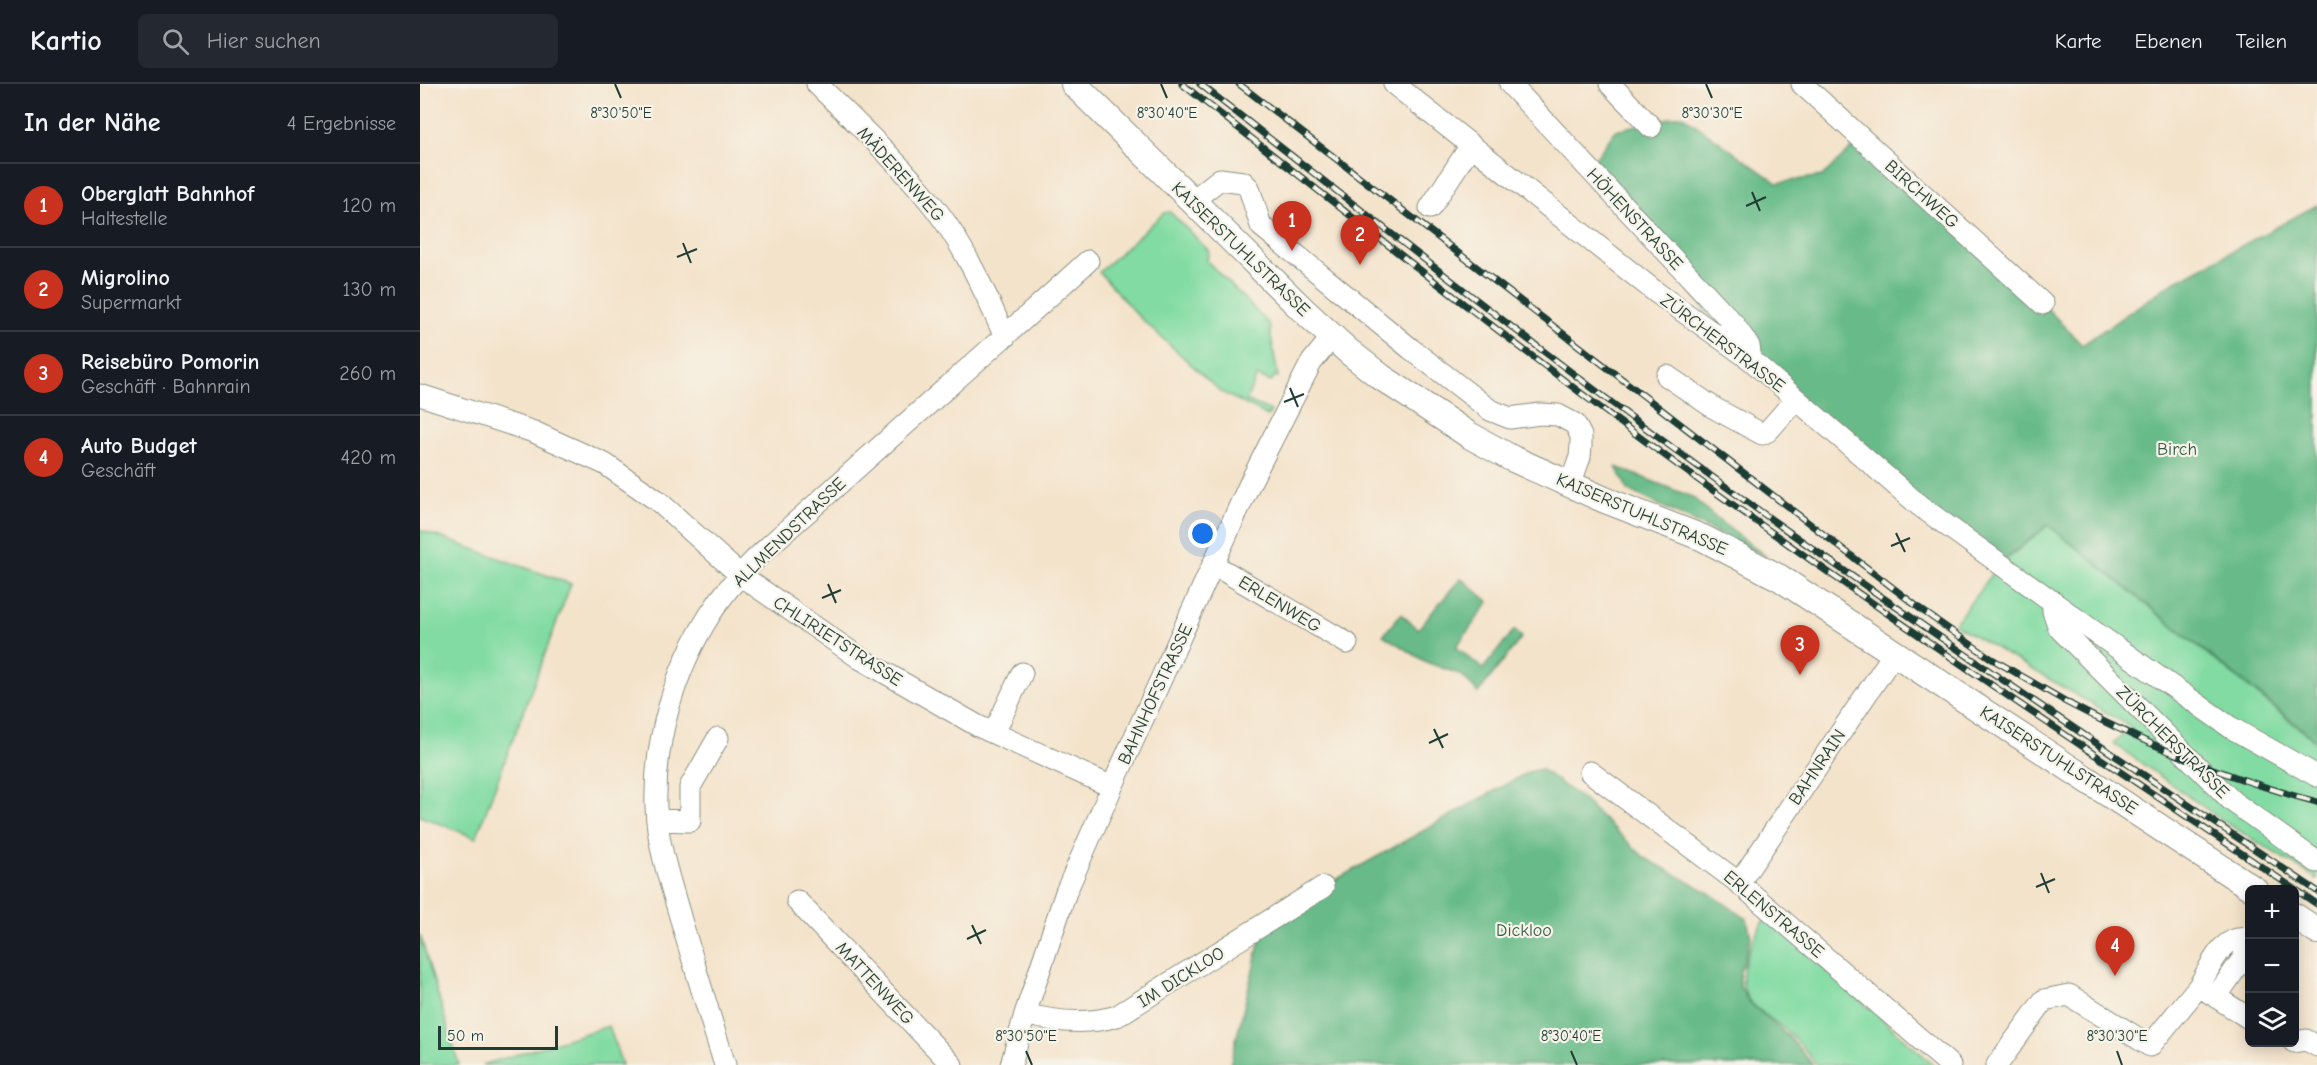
<!DOCTYPE html>
<html lang="de">
<head>
<meta charset="utf-8">
<style>
  :root { --surface:#171b24; --page:#242831; --text:#f1f3f6; --muted:#9ea1a6; --line:#363941; --accent:#c8321e }
  body { margin:0; font-family:"Comic Neue",sans-serif; background:var(--page); color:var(--text) }
  .controls { position:absolute; right:18px; bottom:18px; display:grid; overflow:hidden; border-radius:9px; box-shadow:0 3px 15px #0003 }
  .controls button { width:54px; height:54px; display:grid; place-items:center; padding:0; border:0; border-bottom:2px solid var(--line); background:var(--surface); color:var(--text); font:30px sans-serif }
  .scale { position:absolute; left:18px; bottom:15px; width:120px; box-sizing:border-box; padding-left:6px; border:3px solid #1f3d34; border-top:0; font-size:16px; line-height:21px; white-space:nowrap; color:#1f3d34; -webkit-text-stroke:4px #f7f3e8; paint-order:stroke }
  .you { position:absolute; left:783px; top:450px; width:21px; height:21px; margin:-15px; border:4px solid #fff; border-radius:50%; background:#1a73e8; box-shadow:0 0 0 9px #1a73e833 }
  .badge { display:grid; place-items:center; width:39px; height:39px; border-radius:50%; background:var(--accent); color:#fff; font-size:20px; font-weight:700 }
  .pin { position:absolute; translate:-50% -50px; filter:drop-shadow(0 2px 3px #0008) }
  .pin::after { content:''; position:absolute; top:32px; width:21px; height:18px; background:inherit; clip-path:polygon(0 0,100% 0,50% 100%) }
  .list { margin:0; padding:0; list-style:none }
  h2 { display:flex; justify-content:space-between; align-items:center; height:78px; margin:0; padding:0 24px; font-size:26px }
  h2 small { font-size:20px; font-weight:400; color:var(--muted) }
  .list li { display:grid; grid-template-columns:39px 1fr auto; gap:18px; align-items:center; box-sizing:border-box; height:84px; padding:0 24px; border-top:2px solid var(--line) }
  .list b { display:block; font-size:22px; white-space:nowrap }
  .list p { margin:0; font-size:20px; white-space:nowrap; color:var(--muted) }
  .list em { font-size:20px; font-style:normal; color:var(--muted) }
  .icon { flex:none; width:33px; height:33px; fill:none; stroke:currentColor; stroke-width:2; stroke-linecap:round; stroke-linejoin:round }
  .map { position:relative; flex:none; width:1897px; height:981px; overflow:hidden }
  header { display:flex; align-items:center; gap:36px; box-sizing:border-box; height:84px; padding:0 30px; background:var(--surface); border-bottom:2px solid var(--line) }
  header strong { font-size:28px }
  nav { display:flex; gap:33px; margin-inline-start:auto; font-size:21px }
  .search { width:420px; height:54px; background:var(--page); display:flex; align-items:center; gap:15px; box-sizing:border-box; padding:0 21px; border-radius:9px; color:var(--muted); font-size:22px }
  main { display:flex }
  aside { flex:1; background:var(--surface) }
  .map>svg:first-child { display:block }
  .green { fill:#81dba2; stroke:#508c6b; stroke-width:1.5 }
  .forest { fill:#68bb88; stroke:#447c5e; stroke-width:1.5 }
  .lines { fill:none; stroke-linecap:round; stroke-linejoin:round }
  .minor-casing { stroke:#8a9080; stroke-width:23 }
  .major-casing { stroke:#8a9080; stroke-width:28 }
  .minor { stroke:#fff; stroke-width:21 }
  .major { stroke:#fff; stroke-width:26 }
  .rail-casing { stroke:#1f3d34; stroke-width:7 }
  .rail { stroke:#f7f3e8; stroke-width:4.5; stroke-dasharray:14; stroke-linecap:butt }
  .ticks { fill:none; stroke:#1f3d34; stroke-width:2 }
  .labels { text-anchor:middle; stroke-width:4.5; stroke-linejoin:round; paint-order:stroke }
  .street-label { font-size:18px; fill:#1f3d34; stroke:#f7f3e8 }
  .park-label { font-size:18px; fill:#335d4a; stroke:#f7f3e8 }
  .ticks-label { font-size:15px; text-anchor:middle; fill:#1f3d34; stroke:#f7f3e8; stroke-width:4.5; stroke-linejoin:round; paint-order:stroke }
</style>
</head>
<body>
<header>
<strong>Kartio</strong>
<div class="search"><svg class="icon" aria-label="search" viewBox="0 0 24 24"><circle cx="10" cy="10" r="6"/><path d="M15 15l6 6"/></svg>Hier suchen</div>
<nav><a>Karte</a><a>Ebenen</a><a>Teilen</a></nav>
</header>
<main>
<aside>
<h2>In der Nähe<small>4 Ergebnisse</small></h2>
<ul class="list">
<li><span class="badge">1</span><div><b>Oberglatt Bahnhof</b><p>Haltestelle</p></div><em>120 m</em></li>
<li><span class="badge">2</span><div><b>Migrolino</b><p>Supermarkt</p></div><em>130 m</em></li>
<li><span class="badge">3</span><div><b>Reisebüro Pomorin</b><p>Geschäft · Bahnrain</p></div><em>260 m</em></li>
<li><span class="badge">4</span><div><b>Auto Budget</b><p>Geschäft</p></div><em>420 m</em></li>
</ul>
</aside>
<div class="map">
<svg width="1897" height="981" viewBox="0 0 1897 981">
  <rect width="100%" height="100%" fill="#f7f3e8"/>
  <filter id="ink" filterUnits="userSpaceOnUse"><feTurbulence type="fractalNoise" baseFrequency=".0167" numOctaves="2"/><feDisplacementMap in="SourceGraphic" scale="12" xChannelSelector="R" yChannelSelector="G"/><feConvolveMatrix kernelMatrix="1 2 1 2 8 2 1 2 1" color-interpolation-filters="sRGB"/></filter>
  <filter id="wash" filterUnits="userSpaceOnUse"><feTurbulence type="fractalNoise" baseFrequency=".008" numOctaves="4" result="noise"/><feDisplacementMap in="SourceGraphic" scale="24" xChannelSelector="R" yChannelSelector="G"/><feGaussianBlur stdDeviation="1.35" result="paint"/><feColorMatrix in="noise" values="0 0 0 0 0 0 0 0 0 0 0 0 0 0 0 0 0 1.4 0 .05"/><feComposite in="paint" operator="in"/></filter>
  <g filter="url(#wash)">
    <rect width="100%" height="100%" fill="#f4e3cb"/>
    <!-- green -->
    <path class="green" d="M750 128 789 167 787 177 849 240 858 293 855 292 851 298 837 292 826 316 851 327 848 332 801 308 717 231 679 188 744 129Z
      M1628 441 1897 659V795L1802 736 1693 659 1713 644 1534 540 1577 484Z
      M0 446 151 500 56 754 0 732Z
      M1346 833 1514 981H1397C1388 970 1379 958 1369 949 1358 939 1338 928 1329 916 1312 892 1333 854 1346 833Z
      M0 851 39 981H0Z
      M189 942 202 981H62Z"/>
    <!-- forest -->
    <path class="forest" d="M1262 31 1357 99 1402 92 1438 59 1623 220 1662 261 1749 201 1897 121V657L1628 441 1577 481 1323 275 1172 79 1196 46Z
      M1196 383 1272 413 1297 435 1347 473 1208 406Z
      M1041 494 1069 518 1036 563 1063 585 1094 546 1102 553 1058 609 1042 591 1006 578 963 551 981 530 998 545Z
      M1121 685 1161 714 1225 774 1286 807 1327 835 1331 853 1320 888V902L1328 917 1369 953 1393 981H810L842 848 903 803 1108 688Z"/>
  </g>
  <g filter="url(#ink)">
    <g class="lines">
      <defs>
        <path id="minor" d="M397 0C437 40 480 79 515 124 545 163 565 208 585 253
          M974 0 1237 209 1331 276 1500 422 1669 544 1810 643 1897 692
          M1090 0 1313 239 1329 262 1331 276
          M1190 0 1231 43
          M1382 0 1623 220
          M772 117 800 95 823 98 829 104 841 142 991 265 1070 326 1090 334 1120 330 1138 331 1155 340 1161 352V362L1160 373 1150 401
          M1010 124 1051 61
          M1247 292 1294 324 1342 350 1348 347 1376 315
          M0 311 114 348 185 380 238 417 320 491 441 575 558 642 692 703
          M794 481 927 559
          M1633 517V527L1639 544 1812 717 1897 778
          M574 649 602 589
          M1170 688 1319 799 1530 981
          M237 736 270 737V703L298 654
          M1319 799 1475 568
          M377 817 532 981
          M1779 902C1791 883 1801 850 1828 855
          M1796 913 1826 870
          M605 930C635 938 667 941 697 932L903 803
          M1874 958 1886 956 1897 962
          M305 981C289 930 274 880 259 829 249 794 237 759 236 722 234 655 255 585 291 529 322 480 371 444 413 405 497 329 584 254 668 177
          M591 981 605 930 646 808 692 703 831 397 891 279 912 253
          M1577 981 1624 916 1649 911 1730 962 1779 902 1830 935"/>
        <path id="major" d="M654 0 882 225 928 267 961 293 1049 351 1091 374 1185 416 1283 454 1360 494 1835 806
          M1874 832 1897 847"/>
      </defs>
      <!-- minor casing -->
      <use href="#minor" class="minor-casing"/>
      <!-- major casing -->
      <use href="#major" class="major-casing"/>
      <!-- minor -->
      <use href="#minor" class="minor"/>
      <!-- major -->
      <use href="#major" class="major"/>
      <defs>
        <path id="rail" d="M762 0C916 120 1068 241 1225 357 1444 518 1671 668 1897 820
          M780 0C945 129 1110 260 1280 384 1482 531 1690 668 1897 807
          M819 0 1503 527 1572 575 1652 621
          M1644 617C1724 660 1809 695 1897 718"/>
      </defs>
      <!-- rail casing -->
      <use href="#rail" class="rail-casing"/>
      <!-- rail -->
      <use href="#rail" class="rail"/>
    </g>
  </g>
  <!-- ticks -->
  <path class="ticks" d="M195 0 201 14M741 0 747 14M1286 0 1292 14M1332 108 1340 127M1326 122 1346 113M263 159 271 179M257 173 277 165M870 304 878 323M864 318 884 310M1476 449 1485 468M1471 462 1490 454M408 500 416 519M402 514 421 506M1014 645 1023 664M1009 659 1028 650M1621 789 1629 809M1616 803 1635 795M552 841 561 860M547 855 566 846M606 967 612 981M1151 967 1157 981M1697 967 1702 981"/>
  <g class="labels">
    <!-- street labels -->
    <g class="street-label">
      <text transform="translate(481 90) rotate(48)" y="6">MÄDERENWEG</text>
      <text transform="translate(1502 110) rotate(42)" y="6">BIRCHWEG</text>
      <text transform="translate(1215 135) rotate(47)" y="6">HÖHENSTRASSE</text>
      <text transform="translate(821 165) rotate(44)" y="6">KAISERSTUHLSTRASSE</text>
      <text transform="translate(1303 259) rotate(37)" y="6">ZÜRCHERSTRASSE</text>
      <text transform="translate(1222 430) rotate(23)" y="6">KAISERSTUHLSTRASSE</text>
      <text transform="translate(369 448) rotate(-44)" y="6">ALLMENDSTRASSE</text>
      <text transform="translate(860 520) rotate(31)" y="6">ERLENWEG</text>
      <text transform="translate(418 557) rotate(33)" y="6">CHLIRIETSTRASSE</text>
      <text transform="translate(735 610) rotate(-65)" y="6">BAHNHOFSTRASSE</text>
      <text transform="translate(1753 658) rotate(45)" y="6">ZÜRCHERSTRASSE</text>
      <text transform="translate(1639 676) rotate(33)" y="6">KAISERSTUHLSTRASSE</text>
      <text transform="translate(1397 683) rotate(-56)" y="6">BAHNRAIN</text>
      <text transform="translate(1354 830) rotate(40)" y="6">ERLENSTRASSE</text>
      <text transform="translate(761 893) rotate(-32)" y="6">IM DICKLOO</text>
      <text transform="translate(455 899) rotate(47)" y="6">MATTENWEG</text>
    </g>
    <!-- park labels -->
    <g class="park-label">
      <text x="1757" y="371">Birch</text>
      <text x="1104" y="852">Dickloo</text>
    </g>
  </g>
  <g class="ticks-label">
    <text x="201" y="34">8°30'50"E</text>
    <text x="747" y="34">8°30'40"E</text>
    <text x="1292" y="34">8°30'30"E</text>
    <text x="606" y="957">8°30'50"E</text>
    <text x="1151" y="957">8°30'40"E</text>
    <text x="1697" y="957">8°30'30"E</text>
  </g>
</svg>
<div class="controls">
<button>+</button>
<button>−</button>
<button><svg class="icon" aria-label="layers" viewBox="0 0 24 24"><path d="M12 4l9 5-9 5-9-5zM3 14l9 5 9-5"/></svg></button>
</div>
<div class="scale">50 m</div>
<div class="you"></div>
<div class="pin badge" style="left:872px;top:167px">1</div>
<div class="pin badge" style="left:940px;top:181px">2</div>
<div class="pin badge" style="left:1380px;top:591px">3</div>
<div class="pin badge" style="left:1695px;top:892px">4</div>
</div>
</main>
</body>
</html>
